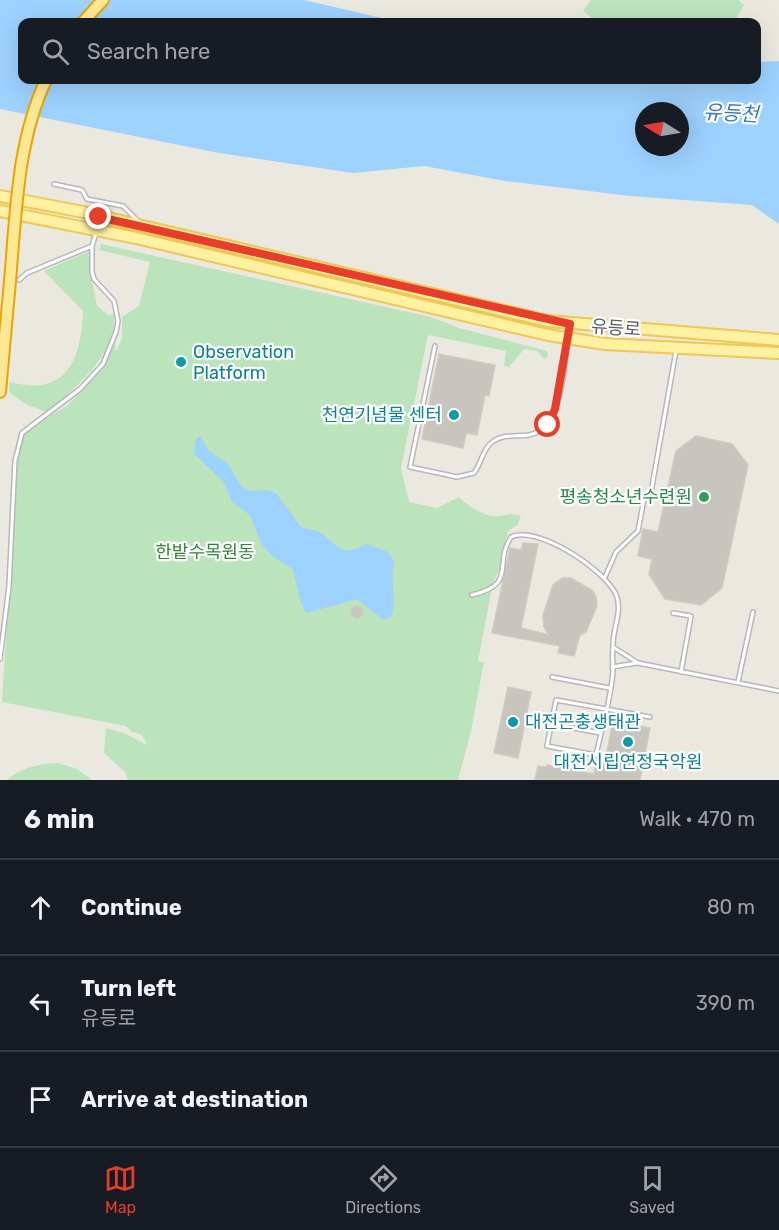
<!DOCTYPE html>
<html lang="en">
<head>
<meta charset="utf-8">
<style>
  :root { --surface:#171b24; --page:#20242c; --text:#f1f3f6; --muted:#9ea1a6; --line:#363941; --accent:#e63e2b }
  body { margin:0; font-family:Rubik,"Noto Sans KR",sans-serif; background:var(--page); color:var(--text) }
  .compass { position:absolute; left:635px; top:102px; width:54px; height:54px; border-radius:50%; background:var(--surface); box-shadow:0 6px 24px #0002; rotate:281deg }
  .stop { position:absolute; width:18px; height:18px; margin:-14px; border:4px solid #e63e2b; border-radius:50%; background:#fff }
  .stop.end { background:#e63e2b; border-color:#fff; box-shadow:0 2px 6px #0008 }
  .list { margin:0; padding:0; list-style:none }
  h2 { display:flex; justify-content:space-between; align-items:center; height:78px; margin:0; padding:0 24px; font-size:26px }
  h2 small { font-size:20px; font-weight:400; color:var(--muted) }
  .list li { display:grid; grid-template-columns:39px 1fr auto; gap:18px; align-items:center; box-sizing:border-box; height:96px; padding:0 24px; border-top:2px solid var(--line) }
  .list b { display:block; font-size:22px; white-space:nowrap }
  .list p { margin:0; font-size:20px; white-space:nowrap; color:var(--muted) }
  .list em { font-size:20px; font-style:normal; color:var(--muted) }
  .icon { flex:none; width:33px; height:33px; fill:none; stroke:currentColor; stroke-width:2; stroke-linecap:round; stroke-linejoin:round }
  .map { position:relative; flex:none; width:779px; height:780px; overflow:hidden }
  .search { position:absolute; background:var(--surface); box-shadow:0 6px 24px #0002; left:18px; right:18px; top:18px; height:66px; display:flex; align-items:center; gap:15px; box-sizing:border-box; padding:0 21px; border-radius:12px; color:var(--muted); font-size:22px }
  .sheet { height:366px; background:var(--surface) }
  nav { display:flex; justify-content:space-around; align-items:center; box-sizing:border-box; height:84px; border-top:2px solid var(--line); background:var(--surface); font-size:16px; color:var(--muted) }
  nav a { display:grid; justify-items:center; gap:3px }
  nav .on { color:var(--accent) }
  .map>svg:first-child { display:block }
  .green { fill:#bbe3bc }
  .water { fill:#9dd1fe; fill-rule:evenodd }
  .building { fill:#c8c5bf; stroke:#d0cbbe; stroke-width:1.5 }
  .lines { fill:none; stroke-linecap:round; stroke-linejoin:round }
  .service-casing { stroke:#b5b7bc; stroke-width:6 }
  .primary-casing { stroke:#efc755; stroke-width:14 }
  .trunk-casing { stroke:#e7a503; stroke-width:14 }
  .service { stroke:#fff; stroke-width:3 }
  .primary { stroke:#fef1a2; stroke-width:10 }
  .trunk { stroke:#fce894; stroke-width:10 }
  .trunk-bridge-casing { stroke:#e7a503; stroke-width:14; stroke-linecap:butt }
  .trunk-bridge { stroke:#fce894; stroke-width:10 }
  .route { stroke:#e63e2b; stroke-width:8 }
  .culture-dot { fill:#0f9aa8; stroke:#fff; stroke-width:2 }
  .leisure-dot { fill:#2e9e5b; stroke:#fff; stroke-width:2 }
  .labels { text-anchor:middle; stroke-width:4.5; stroke-linejoin:round; paint-order:stroke }
  .street-label { font-size:18px; fill:#585c60; stroke:#fff }
  .culture-label { font-size:18px; fill:#0d838f; stroke:#fff; text-anchor:start }
  .leisure-label { font-size:18px; fill:#27864d; stroke:#fff; text-anchor:end }
  .park-label { font-size:18px; fill:#35823a; stroke:#fff }
  .water-label { font-size:20px; font-style:italic; fill:#3f77b7; stroke:#fff }
</style>
</head>
<body>
<div class="map">
<svg width="779" height="780" viewBox="0 0 779 780">
  <rect width="100%" height="100%" fill="#ebe9df"/>
  <!-- green -->
  <path class="green" d="M591 0H739L744 5 734 22H597L583 11Z
    M101 244 431 317 459 328 547 351 548 356 545 359 537 351 524 349 509 367 504 366 506 351 428 335 401 468 409 502 437 508 459 497C467 505 480 514 492 516 504 518 507 511 521 516L517 525 508 531 501 567 493 582 478 662H484L471 731 458 780H128L125 772 104 753 106 728 124 733 147 745 142 735 132 732 126 726 2 702 18 449 23 436 32 427 68 405 104 368 115 340 116 352 122 338V317L139 306 150 262 99 250Z
    M89 251C88 272 94 286 97 306L108 315 114 314C117 356 76 386 48 412 33 408 19 402 9 391L10 382C67 397 81 360 83 311L44 271Z
    M58 763 77 769 92 780H7C23 767 37 764 58 763Z"/>
  <!-- water -->
  <path class="water" d="M0 0H304L399 22H22V80H756L757 62 779 61V224L752 205 630 196 505 181 424 166 353 173 219 153 0 109ZM644 111H680V147H644Z
    M200 436 208 450 228 464 241 486 249 491 267 490 276 493 301 527C307 530 314 529 319 532 339 544 340 559 366 544L388 552 394 562C390 582 396 596 392 616L384 620 357 599 306 613 300 600 293 569 272 556 261 543 250 515 232 502 223 481 194 454 196 439Z"/>
  <!-- building -->
  <path class="building" d="M439 354 495 365 489 396 485 395 477 435 466 433 463 448 422 439Z
    M696 436 732 444 748 465 722 588 701 605 665 599 649 574 652 559 638 556 643 529 658 532 676 451Z
    M523 543 538 544 521 628 549 635 544 627 543 615 553 585 562 578H571L593 591 596 597 597 606 586 632 580 635 574 656 558 653 560 646 492 633 510 548 521 550Z
    M351 612a6 6 0 1 1 12 0a6 6 0 1 1-12 0Z
    M508 687 531 692 518 758 494 753Z
    M613 721 650 728 640 780H535L538 766 547 767V765L594 774 596 761 601 762 602 756 606 757Z"/>
  <g class="lines">
    <defs>
      <path id="service" d="M54 184 82 190 87 199 123 206 137 220
        M19 280 27 273 92 246
        M435 346 410 467 457 477 474 473C481 464 482 452 490 444 501 433 515 437 529 435 561 429 565 368 567 341
        M605 577 616 552 638 531 644 499 651 492 676 351
        M472 595C518 584 493 565 511 537 537 524 609 572 617 597 622 614 612 630 613 647L638 663 779 691
        M673 613 691 616 681 672
        M613 647C612 655 613 663 613 671 611 699 602 728 596 755L547 746 556 700 650 717
        M0 659 9 586 15 461 22 433 80 389 103 364 116 332 118 321 114 301 94 279 92 272V246L96 233
        M612 667 637 663
        M552 677 609 688
        M738 682 753 612
        M551 724 601 733"/>
      <path id="primary" d="M0 196 83 212 548 321 779 340
        M0 211 136 238 548 335 605 344 779 353"/>
      <path id="trunk" d="M83 22 103 0
        M0 392 10 281"/>
    </defs>
    <!-- service casing -->
    <use href="#service" class="service-casing"/>
    <!-- primary casing -->
    <use href="#primary" class="primary-casing"/>
    <!-- trunk casing -->
    <use href="#trunk" class="trunk-casing"/>
    <!-- service -->
    <use href="#service" class="service"/>
    <!-- primary -->
    <use href="#primary" class="primary"/>
    <!-- trunk -->
    <use href="#trunk" class="trunk"/>
    <defs>
      <path id="trunk-bridge" d="M10 281C16 213 17 142 46 80"/>
    </defs>
    <!-- trunk-bridge casing -->
    <use href="#trunk-bridge" class="trunk-bridge-casing"/>
    <!-- trunk-bridge -->
    <use href="#trunk-bridge" class="trunk-bridge"/>
  </g>
  <g class="lines">
    <!-- route -->
    <path class="route" d="M99 217 570 324 555 409 548 425"/>
  </g>
  <!-- markers -->
  <g class="culture-dot">
    <circle cx="181" cy="362" r="6"/>
    <circle cx="454" cy="415" r="6"/>
    <circle cx="513" cy="722" r="6"/>
    <circle cx="628" cy="742" r="6"/>
  </g>
  <circle class="leisure-dot" cx="704" cy="497" r="6"/>
  <g class="labels">
    <!-- street labels -->
    <g class="street-label">
      <text transform="translate(616 328) rotate(4)" y="6">유등로</text>
    </g>
    <!-- culture labels -->
    <g class="culture-label">
      <text x="193" y="358">Observation<tspan x="193" dy="21">Platform</tspan></text>
      <text x="442" y="421" text-anchor="end">천연기념물 센터</text>
      <text x="525" y="728">대전곤충생태관</text>
      <text x="628" y="768" text-anchor="middle">대전시립연정국악원</text>
    </g>
    <!-- leisure labels -->
    <g class="leisure-label">
      <text x="692" y="503">평송청소년수련원</text>
    </g>
    <!-- park labels -->
    <g class="park-label">
      <text x="205" y="558">한밭수목원동</text>
    </g>
    <!-- water labels -->
    <g class="water-label">
      <text transform="translate(731 113) rotate(3)" y="7">유등천</text>
    </g>
  </g>
</svg>
<svg class="compass" viewBox="-18 -18 36 36"><path d="M0-13l5 13h-10z" fill="#e53935"/><path d="M0 13l5-13h-10z" fill="#9ea1a6"/></svg>
<div class="stop" style="left:548px;top:425px"></div>
<div class="stop end" style="left:99px;top:217px"></div>
<div class="search"><svg class="icon" aria-label="search" viewBox="0 0 24 24"><circle cx="10" cy="10" r="6"/><path d="M15 15l6 6"/></svg>Search here</div>
</div>
<section class="sheet">
<h2>6 min<small>Walk · 470 m</small></h2>
<ul class="list">
<li><svg class="icon" aria-label="ahead" viewBox="0 0 24 24"><path d="M12 20V5M6 11l6-6 6 6"/></svg><div><b>Continue</b></div><em>80 m</em></li>
<li><svg class="icon" aria-label="left" viewBox="0 0 24 24"><path d="M17 20v-9H6M10 6l-5 5 5 5"/></svg><div><b>Turn left</b><p>유등로</p></div><em>390 m</em></li>
<li><svg class="icon" aria-label="arrive" viewBox="0 0 24 24"><path d="M6 21V4h12l-3 4 3 4H6"/></svg><div><b>Arrive at destination</b></div></li>
</ul>
</section>
<nav>
<a class="on"><svg class="icon" aria-label="map" viewBox="0 0 24 24"><path d="M3 6l6-2 6 2 6-2v14l-6 2-6-2-6 2zM9 4v14M15 6v14"/></svg>Map</a>
<a><svg class="icon" aria-label="directions" viewBox="0 0 24 24"><path d="M12 3l9 9-9 9-9-9zM9 14v-3h6M13 9l2 2-2 2"/></svg>Directions</a>
<a><svg class="icon" aria-label="saved" viewBox="0 0 24 24"><path d="M7 4h10v16l-5-4-5 4z"/></svg>Saved</a>
</nav>
</body>
</html>
